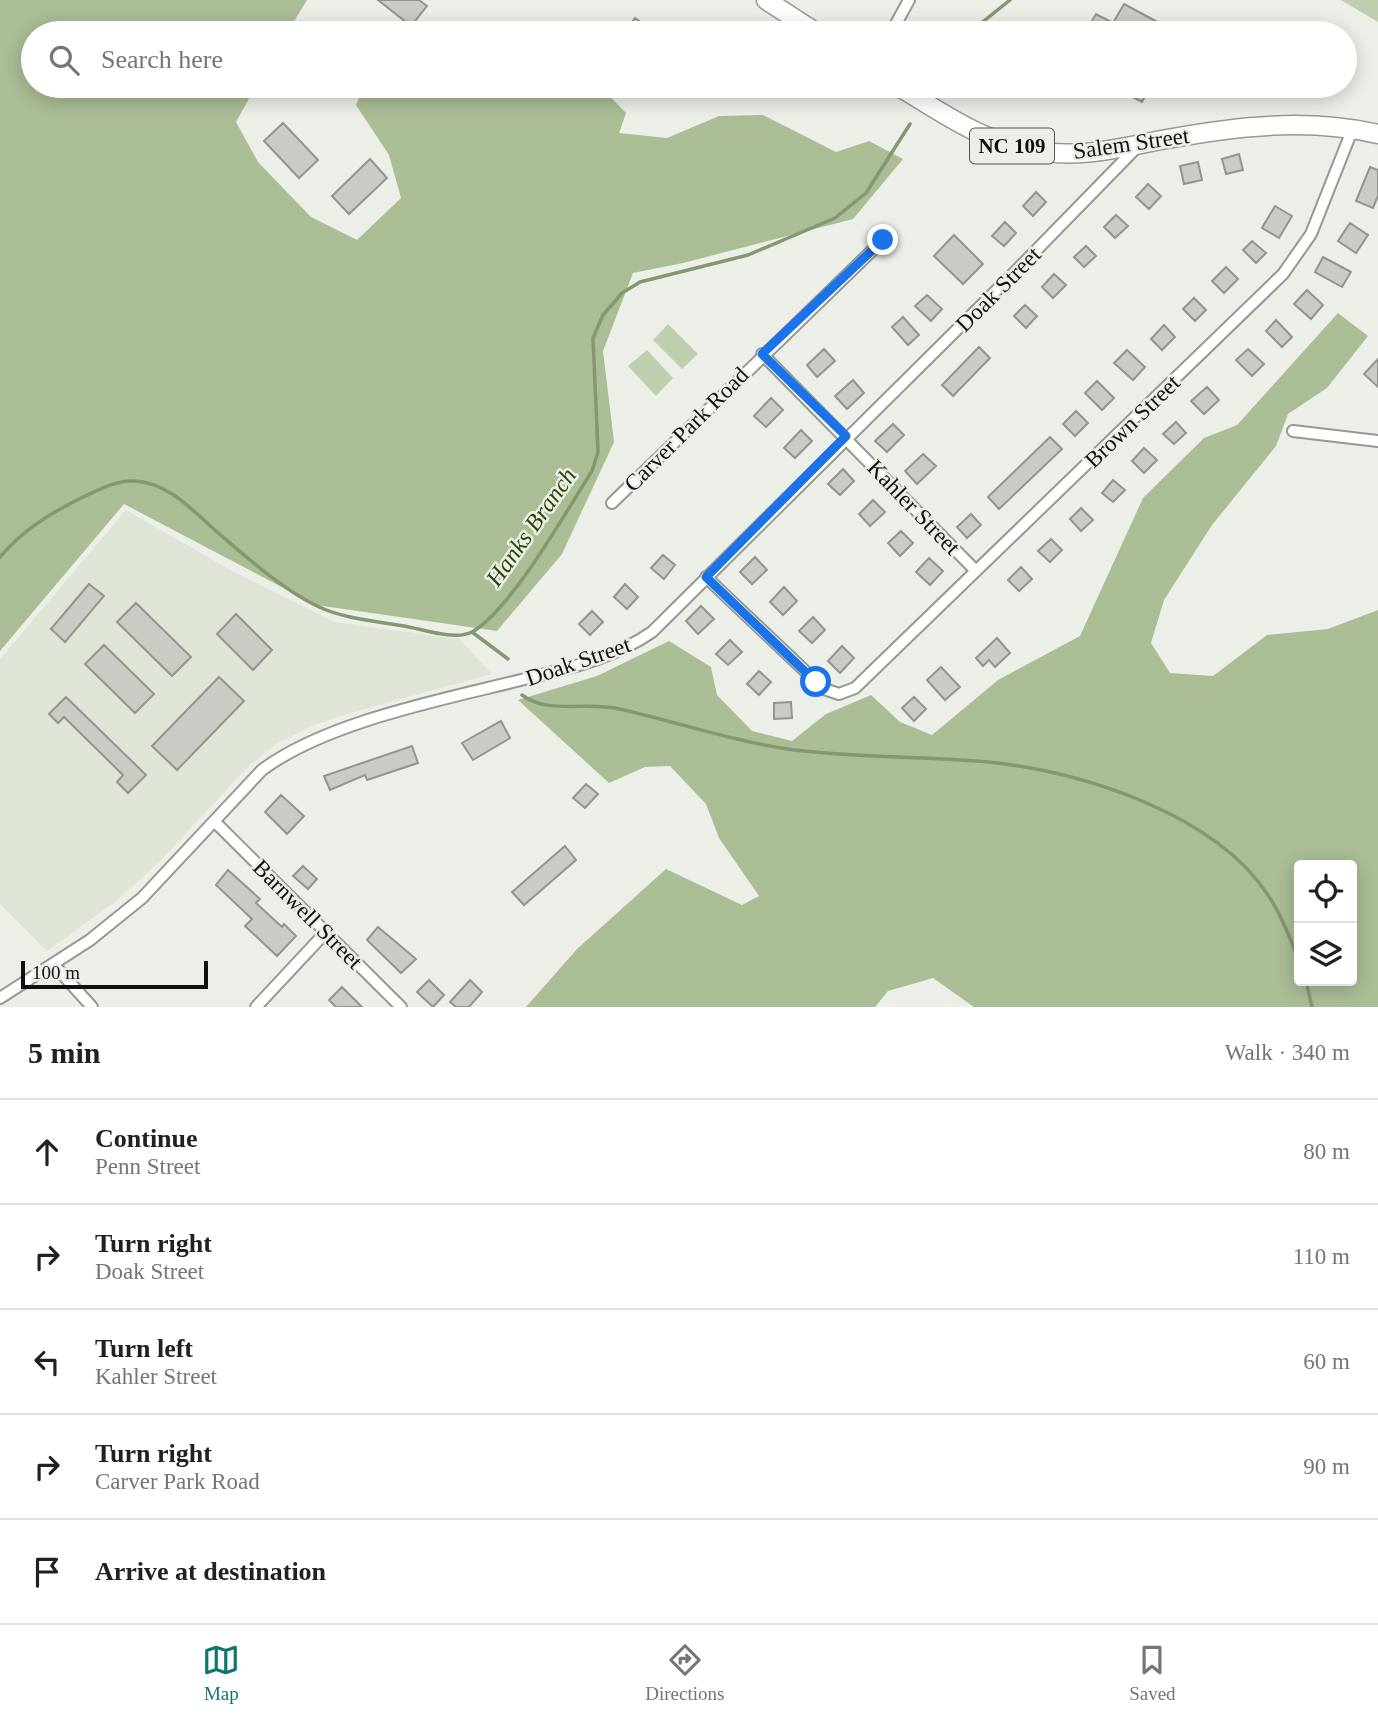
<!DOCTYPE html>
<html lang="en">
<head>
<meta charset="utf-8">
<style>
  :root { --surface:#fff; --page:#f6f6f6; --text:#202124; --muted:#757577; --line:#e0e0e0; --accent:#0f766e }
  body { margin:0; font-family:"Times New Roman",serif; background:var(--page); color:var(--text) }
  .controls { position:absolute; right:21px; bottom:21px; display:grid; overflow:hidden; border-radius:7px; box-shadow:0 4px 18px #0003 }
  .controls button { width:63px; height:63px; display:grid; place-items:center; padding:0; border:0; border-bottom:2px solid var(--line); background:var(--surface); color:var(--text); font:35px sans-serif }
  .scale { position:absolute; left:21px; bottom:18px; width:187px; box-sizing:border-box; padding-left:7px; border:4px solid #10110f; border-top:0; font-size:19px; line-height:24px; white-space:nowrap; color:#10110f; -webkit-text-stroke:5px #ecefe8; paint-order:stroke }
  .stop { position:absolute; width:21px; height:21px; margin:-16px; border:5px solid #1a73e8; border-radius:50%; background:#fff }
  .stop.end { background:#1a73e8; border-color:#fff; box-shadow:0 2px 7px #0008 }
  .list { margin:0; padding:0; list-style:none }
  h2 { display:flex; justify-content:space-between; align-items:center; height:91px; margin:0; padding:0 28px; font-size:30px }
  h2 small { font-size:23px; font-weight:400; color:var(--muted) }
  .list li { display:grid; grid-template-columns:46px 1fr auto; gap:21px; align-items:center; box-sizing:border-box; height:105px; padding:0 28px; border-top:2px solid var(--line) }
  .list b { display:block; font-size:26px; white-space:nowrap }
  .list p { margin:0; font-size:23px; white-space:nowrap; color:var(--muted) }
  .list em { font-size:23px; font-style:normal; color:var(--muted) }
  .icon { flex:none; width:38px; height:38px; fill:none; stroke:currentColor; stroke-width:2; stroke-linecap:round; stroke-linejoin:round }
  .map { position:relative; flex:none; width:1378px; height:1007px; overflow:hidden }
  .search { position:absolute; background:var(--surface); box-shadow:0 4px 18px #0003; left:21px; right:21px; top:21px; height:77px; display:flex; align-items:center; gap:18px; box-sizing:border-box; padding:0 24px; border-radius:38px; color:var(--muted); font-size:26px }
  .sheet { height:616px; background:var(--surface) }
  nav { display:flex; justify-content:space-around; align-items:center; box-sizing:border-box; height:98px; border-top:2px solid var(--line); background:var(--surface); font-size:19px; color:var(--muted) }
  nav a { display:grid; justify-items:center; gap:4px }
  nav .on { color:var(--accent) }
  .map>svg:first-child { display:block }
  .built { fill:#dee5d7 }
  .green { fill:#beceae }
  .forest { fill:#aabd95; fill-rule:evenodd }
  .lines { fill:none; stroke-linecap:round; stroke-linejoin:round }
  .stream { stroke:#859770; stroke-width:3.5 }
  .building { fill:#c8ccc5; stroke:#92958f; stroke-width:2 }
  .street-casing { stroke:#959992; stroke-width:14 }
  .primary-casing { stroke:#959992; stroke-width:21 }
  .street { stroke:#fff; stroke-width:10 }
  .primary { stroke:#fff; stroke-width:18 }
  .route { stroke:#1a73e8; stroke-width:9 }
  .labels { text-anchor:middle; stroke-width:5; stroke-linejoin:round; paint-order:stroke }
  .shield { fill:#ecefe8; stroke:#525450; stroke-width:2 }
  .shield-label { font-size:21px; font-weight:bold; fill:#10110f }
  .street-label { font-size:23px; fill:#10110f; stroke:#ecefe8 }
  .water-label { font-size:24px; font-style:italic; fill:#2d4404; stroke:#ecefe8 }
</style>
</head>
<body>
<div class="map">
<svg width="1378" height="1007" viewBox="0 0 1378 1007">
  <rect width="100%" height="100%" fill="#ecefe8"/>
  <!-- built -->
  <path class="built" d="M126 510 229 569 335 622 459 639 492 674 357 711 317 724 277 743 248 767 157 864 115 902 47 951 0 904V659Z"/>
  <!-- green -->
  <path class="green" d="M1341 0H1378V22Z
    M668 324 698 354 682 369 653 340Z
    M647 350 673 378 656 396 628 366Z"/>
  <!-- forest -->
  <path class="forest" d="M0 0H307L287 33H33V86H256L236 122 258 162 311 217 357 240 401 198 389 155 356 105 364 86H600L626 113 619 133 667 138 719 116 763 115 836 152 869 141 903 159 853 219 683 263 633 273 603 351 614 442 562 554 497 631 316 605 124 504 0 651Z
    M1338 313 1368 336 1327 388 1288 414 1276 446 1212 525 1164 600 1151 643 1170 673 1213 676 1267 635 1328 629 1378 610V1007H974L933 978 888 991 875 1007H526L577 949 666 869 742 905 759 896 719 838 706 804 670 766 645 767 609 783 518 700 597 676 669 641 711 667 717 695 752 731 792 741 826 714 871 695 900 722 932 735 998 680 1080 636 1143 498 1204 438 1237 425ZM1352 865V981H1299V865Z"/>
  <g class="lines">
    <!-- stream -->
    <path class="stream" d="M969 33 1010 0
      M0 557C23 530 49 514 81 498 99 490 115 480 135 481 172 483 197 516 223 537 252 562 283 589 317 606 344 619 375 621 404 626 422 629 455 641 472 632 511 610 567 510 592 471L598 452 593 338 603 315 622 293 640 282 748 255 835 218 866 193 910 124
      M472 632 508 659
      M522 695C548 715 588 701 619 709 678 722 735 742 794 750 859 758 924 756 989 762 1082 772 1214 813 1268 895 1282 916 1291 939 1299 962
      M1306 981 1312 1007"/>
  </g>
  <!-- building -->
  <path class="building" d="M378 0H419L427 6 411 26Z
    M1124 4 1178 33H1085L1096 14 1113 23Z
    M635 18 656 33H624Z
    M1112 86H1151L1142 102Z
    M283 123 318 160 299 178 264 141Z
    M1239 154 1243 170 1226 174 1222 159Z
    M370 159 387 178 349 214 332 196Z
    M1198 162 1202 180 1184 184 1180 166Z
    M1370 167 1378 170V196L1373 208 1356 201Z
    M1148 184 1161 196 1149 209 1136 197Z
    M1036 192 1046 202 1033 216 1023 206Z
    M1275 206 1292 216 1279 238 1262 228Z
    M1116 215 1128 226 1115 238 1104 227Z
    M1005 222 1016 233 1004 246 992 236Z
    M1350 223 1368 235 1356 253 1338 241Z
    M954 235 983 264 963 284 934 256Z
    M1252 241 1266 253 1256 263 1243 250Z
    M1086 246 1096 256 1084 267 1074 257Z
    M1323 257 1351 272 1342 287 1315 272Z
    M1226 267 1238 279 1224 293 1212 281Z
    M1054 274 1066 285 1053 298 1042 287Z
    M1307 290 1323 305 1311 319 1294 304Z
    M927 295 942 309 931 321 915 306Z
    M1194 298 1206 310 1195 321 1183 309Z
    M1025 305 1037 316 1026 328 1014 316Z
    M903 317 919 335 908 345 892 327Z
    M1276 320 1292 337 1282 347 1266 331Z
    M1164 325 1175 337 1162 350 1151 339Z
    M979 347 990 358 953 396 942 385Z
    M824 349 835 361 817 377 807 365Z
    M1248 349 1264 364 1252 376 1236 360Z
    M1127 350 1145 367 1133 380 1114 363Z
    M1378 359V387L1364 374Z
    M853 380 864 393 847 409 835 396Z
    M1097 381 1114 398 1102 410 1085 393Z
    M1207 387 1219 400 1204 414 1191 401Z
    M771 398 783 410 766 427 754 416Z
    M1076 411 1088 423 1075 436 1063 424Z
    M1176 422 1186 433 1174 444 1163 434Z
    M893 424 904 435 887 452 875 441Z
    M801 430 812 441 795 458 784 448Z
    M1050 437 1062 449 999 509 988 497Z
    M1144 448 1157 460 1144 473 1132 461Z
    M923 454 936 466 917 484 905 471Z
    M843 469 854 481 840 495 828 484Z
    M1113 480 1125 490 1113 502 1102 493Z
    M873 500 885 512 870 526 859 514Z
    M1081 508 1093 520 1081 531 1070 519Z
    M971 514 981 525 967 538 957 527Z
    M901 531 913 543 900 556 888 543Z
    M1051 539 1062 550 1050 562 1038 551Z
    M663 555 675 565 664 579 651 568Z
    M755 557 767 570 752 584 740 572Z
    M929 558 943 571 930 585 916 572Z
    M1021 567 1032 579 1019 591 1008 580Z
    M89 584 104 596 65 642 51 629Z
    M625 584 638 597 627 609 614 597Z
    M784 587 797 601 783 615 770 602Z
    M136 603 191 657 172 676 117 622Z
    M701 606 714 619 698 634 686 621Z
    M592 611 603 622 590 635 579 624Z
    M236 614 272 650 253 670 217 634Z
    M813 617 825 630 812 643 799 631Z
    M997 638 1010 653 995 667 989 660 983 666 976 658Z
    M730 640 742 652 728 665 716 654Z
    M104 645 154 694 135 713 85 664Z
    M842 646 854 658 840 673 828 661Z
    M941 667 960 687 945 700 927 680Z
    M759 671 771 682 759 695 747 684Z
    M219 677 244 701 177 770 152 746Z
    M66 697 146 775 128 793 117 782 123 775 64 717 58 723 49 714Z
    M914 697 926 709 914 721 902 708Z
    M791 702 792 718 774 719V703Z
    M501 721 510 738 473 760 462 743Z
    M412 746 418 763 367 780 365 775 330 790 324 776Z
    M586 784 598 794 585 808 573 798Z
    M281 795 304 816 287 834 265 812Z
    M565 846 576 860 524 905 512 892Z
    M303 866 317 879 308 889 293 876Z
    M228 870 260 899 256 903 282 927 284 924 296 936 277 956 245 926 252 919 216 885Z
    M378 927 416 959 401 973 367 940Z
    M429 980 444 995 433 1007 417 992Z
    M470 980 482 992 469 1007H456L450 1002Z
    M342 987 362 1007H336L329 1000Z"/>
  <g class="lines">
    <defs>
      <path id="street" d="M891 33 909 0
        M762 354 976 571
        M1293 431 1378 441
        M612 503 883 240
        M706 577 824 689 839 694 855 688 1283 274 1311 234 1353 128
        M215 822 401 1007
        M54 965 92 1007
        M0 998 90 940 142 898 262 770C329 720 451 698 533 677 574 667 616 657 652 632L1013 274 1138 146
        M256 1007 326 932"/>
      <path id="primary" d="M766 0 817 33
        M898 86C942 113 984 143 1036 151 1081 159 1123 147 1167 139 1238 126 1307 118 1378 134"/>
    </defs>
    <!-- street casing -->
    <use href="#street" class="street-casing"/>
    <!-- primary casing -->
    <use href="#primary" class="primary-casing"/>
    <!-- street -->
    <use href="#street" class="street"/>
    <!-- primary -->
    <use href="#primary" class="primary"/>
  </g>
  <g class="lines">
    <!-- route -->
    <path class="route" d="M816 682 706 577 846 436 762 354 883 240"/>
  </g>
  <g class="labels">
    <!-- shield labels -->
    <rect class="shield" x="970" y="128.5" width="84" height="35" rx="5"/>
    <g class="shield-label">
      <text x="1012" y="153">NC 109</text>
    </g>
    <!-- street labels -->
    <g class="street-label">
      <text transform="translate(1131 143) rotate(-8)" y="8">Salem Street</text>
      <text transform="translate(998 289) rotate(-45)" y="8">Doak Street</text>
      <text transform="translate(1132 421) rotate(-44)" y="8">Brown Street</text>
      <text transform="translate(686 429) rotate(-45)" y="8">Carver Park Road</text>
      <text transform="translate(914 507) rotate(46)" y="8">Kahler Street</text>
      <text transform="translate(578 661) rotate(-19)" y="8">Doak Street</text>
      <text transform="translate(308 914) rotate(45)" y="8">Barnwell Street</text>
    </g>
    <!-- water labels -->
    <g class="water-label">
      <text transform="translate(531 527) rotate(-55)" y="8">Hanks Branch</text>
    </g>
  </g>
</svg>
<div class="controls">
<button><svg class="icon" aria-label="locate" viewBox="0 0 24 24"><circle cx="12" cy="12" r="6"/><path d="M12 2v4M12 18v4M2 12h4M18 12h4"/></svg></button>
<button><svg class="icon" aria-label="layers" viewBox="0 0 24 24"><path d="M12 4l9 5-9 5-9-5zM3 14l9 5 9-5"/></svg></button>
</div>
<div class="scale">100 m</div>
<div class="stop" style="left:816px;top:682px"></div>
<div class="stop end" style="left:883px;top:240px"></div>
<div class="search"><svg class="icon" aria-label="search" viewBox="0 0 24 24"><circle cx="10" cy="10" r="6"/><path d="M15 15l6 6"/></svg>Search here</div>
</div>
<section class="sheet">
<h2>5 min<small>Walk · 340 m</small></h2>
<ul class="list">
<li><svg class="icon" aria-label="ahead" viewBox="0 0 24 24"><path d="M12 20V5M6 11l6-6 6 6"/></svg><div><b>Continue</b><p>Penn Street</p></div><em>80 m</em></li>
<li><svg class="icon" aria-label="right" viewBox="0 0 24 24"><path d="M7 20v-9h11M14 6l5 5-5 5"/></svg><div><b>Turn right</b><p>Doak Street</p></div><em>110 m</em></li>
<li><svg class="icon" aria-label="left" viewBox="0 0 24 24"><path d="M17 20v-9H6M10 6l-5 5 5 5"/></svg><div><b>Turn left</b><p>Kahler Street</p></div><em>60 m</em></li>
<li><svg class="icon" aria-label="right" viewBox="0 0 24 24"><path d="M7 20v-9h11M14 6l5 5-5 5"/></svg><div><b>Turn right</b><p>Carver Park Road</p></div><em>90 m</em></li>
<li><svg class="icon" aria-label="arrive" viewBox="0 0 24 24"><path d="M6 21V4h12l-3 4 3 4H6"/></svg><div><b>Arrive at destination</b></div></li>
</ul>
</section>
<nav>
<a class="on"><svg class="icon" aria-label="map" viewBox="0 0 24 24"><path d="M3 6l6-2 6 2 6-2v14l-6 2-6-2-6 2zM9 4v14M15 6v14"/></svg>Map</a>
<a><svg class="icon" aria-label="directions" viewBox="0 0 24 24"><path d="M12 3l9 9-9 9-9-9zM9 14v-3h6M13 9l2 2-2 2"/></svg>Directions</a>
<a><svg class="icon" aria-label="saved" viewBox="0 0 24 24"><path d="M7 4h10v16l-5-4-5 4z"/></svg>Saved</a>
</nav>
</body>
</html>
